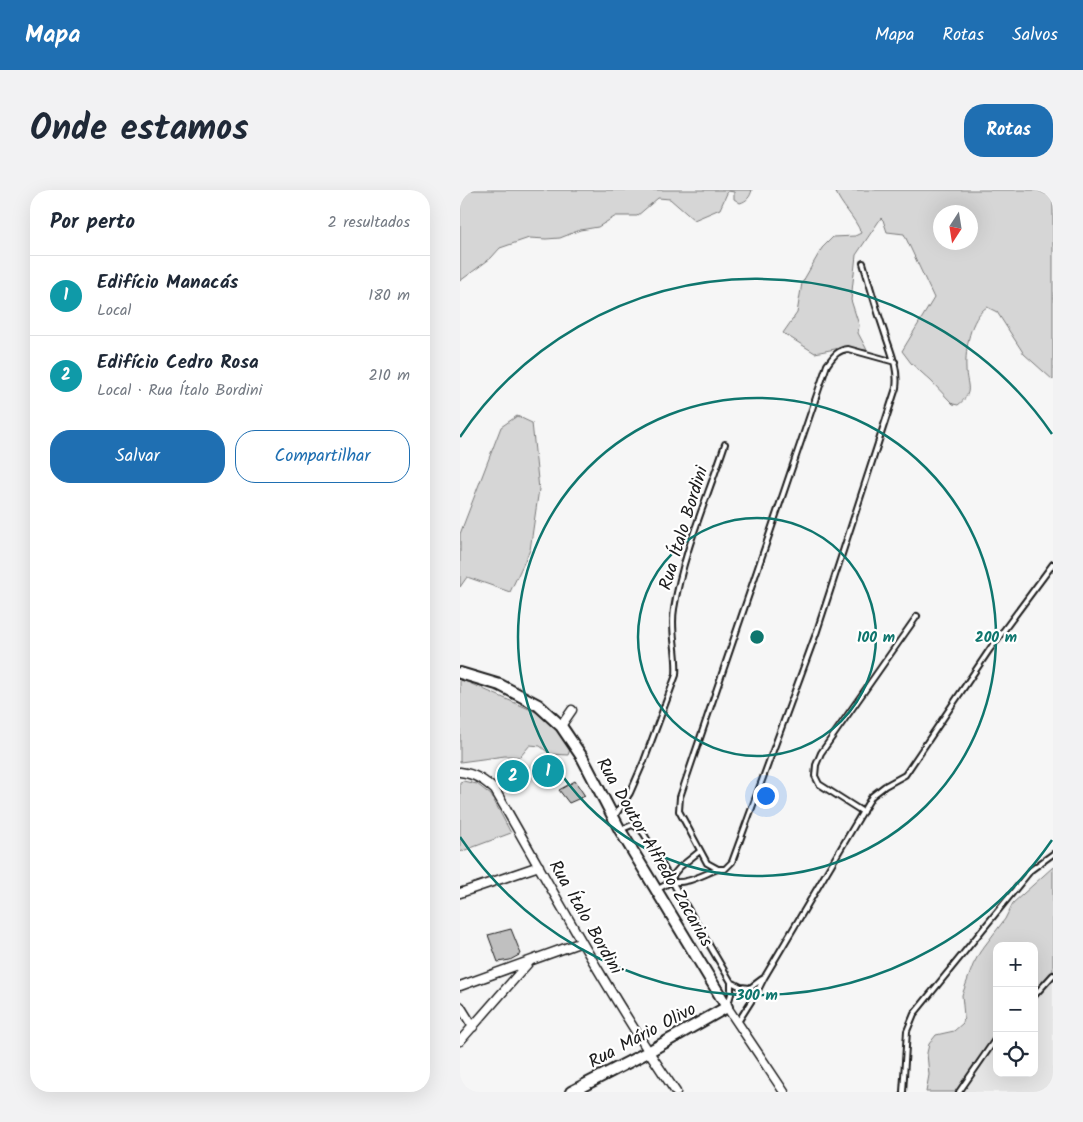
<!DOCTYPE html>
<html lang="pt">
<head>
<meta charset="utf-8">
<style>
  :root { --surface:#fff; --page:#f2f2f3; --text:#1f2937; --muted:#747a83; --line:#e0e1e3; --accent:#1f6fb2 }
  body { margin:0; font-family:Kalam,sans-serif; background:var(--page); color:var(--text) }
  .controls { position:absolute; right:15px; bottom:15px; display:grid; overflow:hidden; border-radius:10px; box-shadow:0 5px 20px #0002 }
  .controls button { width:45px; height:45px; display:grid; place-items:center; padding:0; border:0; border-bottom:1px solid var(--line); background:var(--surface); color:var(--text); font:25px sans-serif }
  .compass { position:absolute; left:473px; top:15px; width:45px; height:45px; border-radius:50%; background:var(--surface); box-shadow:0 5px 20px #0002; rotate:192deg }
  .you { position:absolute; left:305px; top:605px; width:18px; height:18px; margin:-12px; border:4px solid #fff; border-radius:50%; background:#1a73e8; box-shadow:0 0 0 8px #1a73e833 }
  .badge { display:grid; place-items:center; width:32px; height:32px; border-radius:50%; background:var(--accent); color:#fff; font-size:16px; font-weight:700 }
  .pin { position:absolute; translate:-50% -50%; border:2px solid #fff; box-shadow:0 1px 5px #0006 }
  .list { margin:0; padding:0; list-style:none }
  h2 { display:flex; justify-content:space-between; align-items:center; height:65px; margin:0; padding:0 20px; font-size:21px }
  h2 small { font-size:16px; font-weight:400; color:var(--muted) }
  .list li { display:grid; grid-template-columns:32px 1fr auto; gap:15px; align-items:center; box-sizing:border-box; height:80px; padding:0 20px; border-top:1px solid var(--line) }
  .list b { display:block; font-size:19px; white-space:nowrap }
  .list p { margin:0; font-size:16px; white-space:nowrap; color:var(--muted) }
  .list em { font-size:16px; font-style:normal; color:var(--muted) }
  .actions { display:flex; gap:10px; padding:15px 20px }
  .actions a { flex:1; padding:11px 0; border:1px solid var(--accent); border-radius:20px; text-align:center; font-size:18px; color:var(--accent) }
  .actions .main { background:var(--accent); color:#fff }
  .icon { flex:none; width:28px; height:28px; fill:none; stroke:currentColor; stroke-width:2; stroke-linecap:round; stroke-linejoin:round }
  .map { position:relative; flex:none; width:593px; height:902px; overflow:hidden; border-radius:20px }
  header { display:flex; align-items:center; gap:30px; box-sizing:border-box; height:70px; padding:0 25px; background:var(--accent); color:#fff }
  header strong { font-size:24px }
  nav { display:flex; gap:28px; margin-inline-start:auto; font-size:18px }
  .intro { display:flex; align-items:center; justify-content:space-between; box-sizing:border-box; height:120px; padding:0 30px }
  h1 { margin:0; font-size:35px }
  .button { padding:12px 22px; border-radius:20px; background:var(--accent); color:#fff; font-size:18px; font-weight:700 }
  main { display:flex; gap:30px; padding:0 30px }
  aside { flex:1; background:var(--surface); border-radius:20px; box-shadow:0 5px 20px #0002 }
  .map>svg:first-child { display:block }
  .built { fill:#e6e6e6 }
  .green { fill:#d6d6d6; stroke:#797979; fill-rule:evenodd }
  .building { fill:#c0c0c0; stroke:#1c1c1c }
  .lines { fill:none; stroke-linecap:round; stroke-linejoin:round }
  .service-casing { stroke:#1c1c1c; stroke-width:8 }
  .minor-casing { stroke:#1c1c1c; stroke-width:11 }
  .tertiary-casing { stroke:#1c1c1c; stroke-width:14 }
  .service { stroke:#fff; stroke-width:4 }
  .minor { stroke:#fff; stroke-width:8 }
  .tertiary { stroke:#fff; stroke-width:10 }
  .ring { fill:none; stroke:#0f766e; stroke-width:2.5 }
  .labels { text-anchor:middle; stroke-width:4.5; stroke-linejoin:round; paint-order:stroke }
  .street-label { font-size:18px; fill:#1c1c1c; stroke:#fff }
  .centre { fill:#0f766e; stroke:#fff; stroke-width:2.5 }
  .ring-label { font-size:15px; text-anchor:middle; font-weight:bold; fill:#0f766e; stroke:#fff; stroke-width:4.5; stroke-linejoin:round; paint-order:stroke }
</style>
</head>
<body>
<header>
<strong>Mapa</strong>
<nav><a>Mapa</a><a>Rotas</a><a>Salvos</a></nav>
</header>
<div class="intro"><h1>Onde estamos</h1><a class="button">Rotas</a></div>
<main>
<aside>
<h2>Por perto<small>2 resultados</small></h2>
<ul class="list">
<li><span class="badge" style="background:#0f9aa8">1</span><div><b>Edifício Manacás</b><p>Local</p></div><em>180 m</em></li>
<li><span class="badge" style="background:#0f9aa8">2</span><div><b>Edifício Cedro Rosa</b><p>Local · Rua Ítalo Bordini</p></div><em>210 m</em></li>
</ul>
<div class="actions"><a class="main">Salvar</a><a>Compartilhar</a></div>
</aside>
<div class="map">
<svg width="593" height="902" viewBox="0 0 593 902">
  <rect width="100%" height="100%" fill="#f6f6f6"/>
  <filter id="ink" filterUnits="userSpaceOnUse"><feTurbulence type="fractalNoise" baseFrequency=".02" numOctaves="2"/><feDisplacementMap in="SourceGraphic" scale="10" xChannelSelector="R" yChannelSelector="G"/><feConvolveMatrix kernelMatrix="1 2 1 2 8 2 1 2 1" color-interpolation-filters="sRGB"/></filter>
  <g filter="url(#ink)">
    <!-- built -->
    <path class="built" d="M593 776V902H493L537 840V883H574V797Z"/>
    <!-- green -->
    <path class="green" d="M0 0H292C290 7 287 11 280 13L274 9V2L268 1 260 19 234 30 210 9 198 8 177 26H156L138 37 120 40 100 48 86 49 69 48 40 58 31 68 0 91Z
      M375 0H577L591 6 593 8V190L564 164 537 122 527 117C510 128 505 159 506 179 506 195 515 202 498 215L493 214 490 211 471 191 451 173 442 161 474 108 444 44 427 42 423 30 421 28 396 65 391 110 399 135 398 143 407 160 380 158 355 163 323 143 337 123 342 93 362 58 373 47 395 46 401 43C395 27 381 16 375 0ZM480 22H510V52H480Z
      M57 226 72 233 79 299 70 360 50 402 7 387 0 397V344L41 237Z
      M0 489 76 522 112 554 108 565 90 564 80 556 70 555 60 567 45 566 0 572Z
      M3 591 17 594 31 605 51 643 0 662V592Z
      M593 677V786L574 807V756H537V849L516 872 497 902H466L469 885 467 863 469 854 476 845 494 841 503 833 504 826 502 805 513 775 520 762 545 729 553 713Z"/>
    <!-- building -->
    <path class="building" d="M95 569 98 573 93 577 96 582 100 580 104 584 88 592 78 579Z
      M56 573 66 588 50 596 40 583Z
      M115 591 125 606 109 613 99 600Z
      M51 739 61 764 50 770 38 772 28 745Z"/>
    <g class="lines">
      <defs>
        <path id="service" d="M403 73C410 96 416 118 424 141 430 160 439 178 436 198L357 441 272 672 265 679H258L247 673 219 621 220 607 367 175C373 167 377 160 388 159L435 172
          M403 622 359 594 355 586 356 575 361 563 457 426
          M155 626 170 603 184 571 216 485C218 463 210 441 214 419 223 362 247 309 265 254
          M160 640 172 635 180 639 184 644 271 792V804L268 814
          M211 692C228 694 242 685 258 679
          M198 699 211 692 214 684 220 677 240 661
          M271 792 281 797 290 798 302 789
          M574 806 593 785
          M278 832 297 802 304 788 412 606 425 596 445 585 530 459 593 374
          M443 902 447 841 454 824 571 680 593 664
          M499 902 537 847"/>
        <path id="minor" d="M101 536 112 520
          M0 582C15 584 24 590 35 600 94 702 149 806 216 902
          M0 703 79 676
          M0 796 122 752
          M0 816 13 837
          M267 817 324 902
          M0 851 70 771"/>
        <path id="tertiary" d="M0 483 40 495 78 515 101 536 122 567 160 640 267 817 188 862 111 902"/>
      </defs>
      <!-- service casing -->
      <use href="#service" class="service-casing"/>
      <!-- minor casing -->
      <use href="#minor" class="minor-casing"/>
      <!-- tertiary casing -->
      <use href="#tertiary" class="tertiary-casing"/>
      <!-- service -->
      <use href="#service" class="service"/>
      <!-- minor -->
      <use href="#minor" class="minor"/>
      <!-- tertiary -->
      <use href="#tertiary" class="tertiary"/>
    </g>
  </g>
  <!-- distance rings -->
  <g class="ring">
    <circle cx="297" cy="447" r="119"/>
    <circle cx="297" cy="447" r="239"/>
    <path d="M592 650A358 358 0 0 1 0 647M0 247A358 358 0 0 1 592 244"/>
  </g>
  <g class="labels">
    <!-- street labels -->
    <g class="street-label">
      <text transform="translate(223 338) rotate(-73)" y="6">Rua Ítalo Bordini</text>
      <text transform="translate(195 662) rotate(60)" y="6">Rua Doutor Alfredo Zacarias</text>
      <text transform="translate(126 727) rotate(60)" y="6">Rua Ítalo Bordini</text>
      <text transform="translate(182 845) rotate(-28)" y="6">Rua Mário Olivo</text>
    </g>
  </g>
  <circle cx="297" cy="447" r="8" class="centre"/>
  <g class="ring-label">
    <text x="416" y="452">100 m</text>
    <text x="536" y="452">200 m</text>
    <text x="297" y="810">300 m</text>
  </g>
</svg>
<div class="controls">
<button>+</button>
<button>−</button>
<button><svg class="icon" aria-label="locate" viewBox="0 0 24 24"><circle cx="12" cy="12" r="6"/><path d="M12 2v4M12 18v4M2 12h4M18 12h4"/></svg></button>
</div>
<svg class="compass" viewBox="-18 -18 36 36"><path d="M0-13l5 13h-10z" fill="#e53935"/><path d="M0 13l5-13h-10z" fill="#747a83"/></svg>
<div class="you"></div>
<div class="pin badge" style="left:88px;top:581px;background:#0f9aa8">1</div>
<div class="pin badge" style="left:53px;top:586px;background:#0f9aa8">2</div>
</div>
</main>
</body>
</html>
